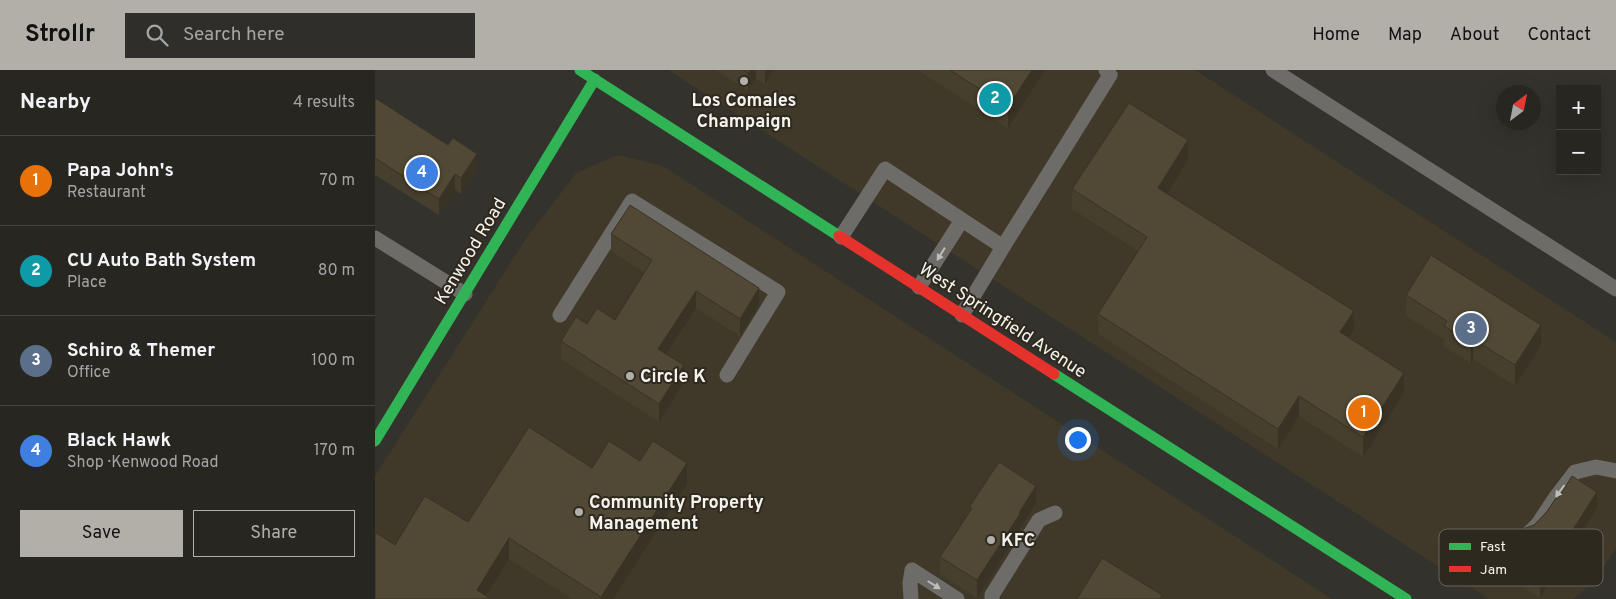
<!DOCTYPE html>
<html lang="en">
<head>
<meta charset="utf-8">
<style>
  :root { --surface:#272621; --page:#2f2e2a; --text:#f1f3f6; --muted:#a4a5a5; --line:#43433f; --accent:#b2afa9 }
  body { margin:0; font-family:Overpass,sans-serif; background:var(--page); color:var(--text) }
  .controls { position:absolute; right:15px; top:15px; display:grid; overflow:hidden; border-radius:0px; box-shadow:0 5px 20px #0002 }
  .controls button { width:45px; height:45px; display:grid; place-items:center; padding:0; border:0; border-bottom:1px solid var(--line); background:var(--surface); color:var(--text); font:25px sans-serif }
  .compass { position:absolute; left:1121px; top:15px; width:45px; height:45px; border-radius:50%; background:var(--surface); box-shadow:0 5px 20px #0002; rotate:32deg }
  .you { position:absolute; left:702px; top:369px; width:18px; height:18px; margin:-12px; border:4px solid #fff; border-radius:50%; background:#1a73e8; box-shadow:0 0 0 8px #1a73e833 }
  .badge { display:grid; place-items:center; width:32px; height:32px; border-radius:50%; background:var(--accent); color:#fff; font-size:16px; font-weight:700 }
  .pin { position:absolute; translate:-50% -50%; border:2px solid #fff; box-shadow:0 1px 5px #0006 }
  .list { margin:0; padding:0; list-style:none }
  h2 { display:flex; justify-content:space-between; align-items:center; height:65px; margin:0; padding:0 20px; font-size:21px }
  h2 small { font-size:16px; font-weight:400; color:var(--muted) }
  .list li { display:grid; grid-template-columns:32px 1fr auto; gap:15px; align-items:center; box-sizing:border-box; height:90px; padding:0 20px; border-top:1px solid var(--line) }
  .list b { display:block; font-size:19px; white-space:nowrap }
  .list p { margin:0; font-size:16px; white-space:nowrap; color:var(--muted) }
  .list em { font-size:16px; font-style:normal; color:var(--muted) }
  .actions { display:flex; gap:10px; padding:15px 20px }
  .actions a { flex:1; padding:11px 0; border:1px solid var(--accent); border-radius:0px; text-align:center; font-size:18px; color:var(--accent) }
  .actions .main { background:var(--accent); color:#111 }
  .icon { flex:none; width:28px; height:28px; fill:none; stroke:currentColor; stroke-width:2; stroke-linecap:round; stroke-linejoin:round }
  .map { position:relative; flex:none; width:1241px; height:529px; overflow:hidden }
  header { display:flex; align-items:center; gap:30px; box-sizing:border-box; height:70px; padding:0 25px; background:var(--accent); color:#111 }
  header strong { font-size:24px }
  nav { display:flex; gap:28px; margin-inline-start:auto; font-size:18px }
  .search { width:350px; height:45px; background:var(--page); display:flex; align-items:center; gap:12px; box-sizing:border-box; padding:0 18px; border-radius:0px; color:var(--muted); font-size:19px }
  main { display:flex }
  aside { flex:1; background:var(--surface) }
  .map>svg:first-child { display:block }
  .built { fill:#403829 }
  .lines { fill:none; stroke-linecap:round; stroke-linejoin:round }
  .lane { stroke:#6e6c68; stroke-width:15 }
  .fast { stroke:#30b455; stroke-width:11 }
  .jam { stroke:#e5322d; stroke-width:11 }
  .wall { fill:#463f2e }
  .shaded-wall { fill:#393325 }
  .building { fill:#514935; stroke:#393325 }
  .oneway { fill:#c0bcb7 }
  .poi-dot { fill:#b2afa9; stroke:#2e291f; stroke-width:2 }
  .labels { text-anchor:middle; stroke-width:4; stroke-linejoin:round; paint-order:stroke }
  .poi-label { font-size:18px; font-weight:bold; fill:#f6f2ec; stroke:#2e291f; text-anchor:start }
  .street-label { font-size:18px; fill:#f6f2ec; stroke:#2e291f }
  .key { fill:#2e291f; stroke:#6a655c; stroke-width:1 }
  .key-label { font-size:14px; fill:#f6f2ec }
</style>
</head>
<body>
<header>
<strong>Strollr</strong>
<div class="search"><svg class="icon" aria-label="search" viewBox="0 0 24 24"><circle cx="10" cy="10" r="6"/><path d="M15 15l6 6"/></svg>Search here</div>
<nav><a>Home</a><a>Map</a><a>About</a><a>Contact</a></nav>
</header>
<main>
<aside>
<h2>Nearby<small>4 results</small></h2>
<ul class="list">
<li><span class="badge" style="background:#e8710a">1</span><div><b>Papa John's</b><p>Restaurant</p></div><em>70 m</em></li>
<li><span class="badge" style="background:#0f9aa8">2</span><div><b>CU Auto Bath System</b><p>Place</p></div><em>80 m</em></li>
<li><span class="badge" style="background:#5c6f8a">3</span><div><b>Schiro &amp; Themer</b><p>Office</p></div><em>100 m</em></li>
<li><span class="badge" style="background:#3f7fe0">4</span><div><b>Black Hawk</b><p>Shop · Kenwood Road</p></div><em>170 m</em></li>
</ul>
<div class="actions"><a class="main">Save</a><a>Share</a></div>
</aside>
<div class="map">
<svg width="1241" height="529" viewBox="0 0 1241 529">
  <rect width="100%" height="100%" fill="#34322c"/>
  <!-- built -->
  <path class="built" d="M293 0H820L1241 272V479L1216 515 1198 529H1114Z
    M243 85 288 96 957 529H0V406L150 170 201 103Z"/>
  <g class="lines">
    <!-- lane -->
    <path class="lane" d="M898 0 1241 219
      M466 167 510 99 628 177 735 5 731 0
      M0 168 90 224
      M544 217 587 150
      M185 245 257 131 403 222 352 305
      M587 245 628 177
      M1079 493 1129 471 1152 465 1163 454 1181 427 1200 402 1221 397 1241 401
      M536 529 535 513 537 500 582 529
      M617 529V525L664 450 680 443"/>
    <!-- fast -->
    <path class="fast" d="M205 0 464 166
      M679 304 1031 529
      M0 371 220 9"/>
    <!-- jam -->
    <path class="jam" d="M464 166 679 304"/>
  </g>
  <!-- wall -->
  <path class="wall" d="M341 0H399L390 14 381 9 373 21Z
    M542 0H670L633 58Z
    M0 28 102 100 86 124 80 120 64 145 0 105Z
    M813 90 792 123 979 261 975 268 1029 323 988 387 924 346 903 379 723 264V244L763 181 697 139V119Z
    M236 164 384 235 365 266 321 238 291 284 309 312 284 352 186 289V271L212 254 240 250 270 203 236 181Z
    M1031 225 1166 275 1140 316 1098 289 1096 293 1069 277V270L1031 246Z
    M265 391 312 414 238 529H197L134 489 20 475 93 452 217 398Z
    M1183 429 1222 438 1165 528 1126 503V487L1159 455Z
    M661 433 645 458V461L602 528 565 504V487L595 441V436Z"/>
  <!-- shaded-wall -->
  <path class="shaded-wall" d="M376 0H381V9L373 21V3Z
    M390 0H399L390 14Z
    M657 0H670L633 58V37Z
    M813 70V90L783 138V118Z
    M102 84V100L86 124V108Z
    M80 104V120L64 145V129Z
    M384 218V235L365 266V249Z
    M321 221V238L283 296V279Z
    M979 241V261L965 282V262Z
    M1166 255V275L1140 316V295Z
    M1098 269V289L1096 293V273Z
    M309 295V312L284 352V334Z
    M1029 303V323L988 387V367Z
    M924 326V346L903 379V359Z
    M312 393V414L238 529H226V527Z
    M661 416V433L645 458V461L602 528V510Z
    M1222 422V438L1165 528V511Z
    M134 468V489L109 529 102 520Z"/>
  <!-- building -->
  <path class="building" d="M368 0H376L373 3Z
    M575 0H657L633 37Z
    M0 28 73 75 78 68 102 84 86 108 80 104 64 129 0 88Z
    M754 33 813 70 783 118 979 241 965 262 1029 303 988 367 924 326 903 359 723 244 772 167 697 119Z
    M255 135 384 218 365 249 321 221 283 279 309 295 284 334 186 271 201 247 212 254 222 238 240 250 277 190 236 164Z
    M1056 185 1166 255 1140 295 1098 269 1096 273 1069 256 1072 251 1031 225Z
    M154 357 217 398 234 371 265 391 278 371 312 393 226 527 134 468 102 520 116 529H0V462L20 475 50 426 93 452Z
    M624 392 661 416 644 443 645 444 602 510 565 487 597 438 595 436Z
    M1197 406 1222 422 1165 511 1126 487 1142 461 1159 455 1171 443 1181 428 1183 429Z
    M727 488 787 525 785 529H702Z"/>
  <!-- one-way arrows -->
  <defs><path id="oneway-solid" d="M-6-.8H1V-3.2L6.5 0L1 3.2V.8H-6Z" transform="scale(1.25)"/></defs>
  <g class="oneway">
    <use href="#oneway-solid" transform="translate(566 184) rotate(122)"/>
    <use href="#oneway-solid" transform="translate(1185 421) rotate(127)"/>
    <use href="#oneway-solid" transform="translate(559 515) rotate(32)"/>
  </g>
  <!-- markers -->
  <g class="poi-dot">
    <circle cx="369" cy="11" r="5"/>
    <circle cx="255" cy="306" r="5"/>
    <circle cx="204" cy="442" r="5"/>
    <circle cx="616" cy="470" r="5"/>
  </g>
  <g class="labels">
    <!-- poi labels -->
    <g class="poi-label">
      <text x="369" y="36" text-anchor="middle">Los Comales<tspan x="369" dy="21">Champaign</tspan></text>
      <text x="265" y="312">Circle K</text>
      <text x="214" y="438">Community Property<tspan x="214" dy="21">Management</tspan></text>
      <text x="626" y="476">KFC</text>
    </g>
    <!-- street labels -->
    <g class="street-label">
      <text transform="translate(95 181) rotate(-59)" y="6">Kenwood Road</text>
      <text transform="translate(628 250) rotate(33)" y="6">West Springfield Avenue</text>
    </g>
  </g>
  <!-- legend -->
  <rect x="1064" y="459" width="164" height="57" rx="8" class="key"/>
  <rect x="1074" y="473" width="22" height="7" fill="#30b455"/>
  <rect x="1074" y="496" width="22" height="6" fill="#e5322d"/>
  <g class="key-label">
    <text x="1105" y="481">Fast</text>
    <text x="1105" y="504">Jam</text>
  </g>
</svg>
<div class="controls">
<button>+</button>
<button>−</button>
</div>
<svg class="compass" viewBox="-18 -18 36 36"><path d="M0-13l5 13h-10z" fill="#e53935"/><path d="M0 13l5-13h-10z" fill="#a4a5a5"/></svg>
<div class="you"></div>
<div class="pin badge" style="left:989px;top:343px;background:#e8710a">1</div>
<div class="pin badge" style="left:620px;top:29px;background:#0f9aa8">2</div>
<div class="pin badge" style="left:1096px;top:259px;background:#5c6f8a">3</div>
<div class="pin badge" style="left:47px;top:103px;background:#3f7fe0">4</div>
</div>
</main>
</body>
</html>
